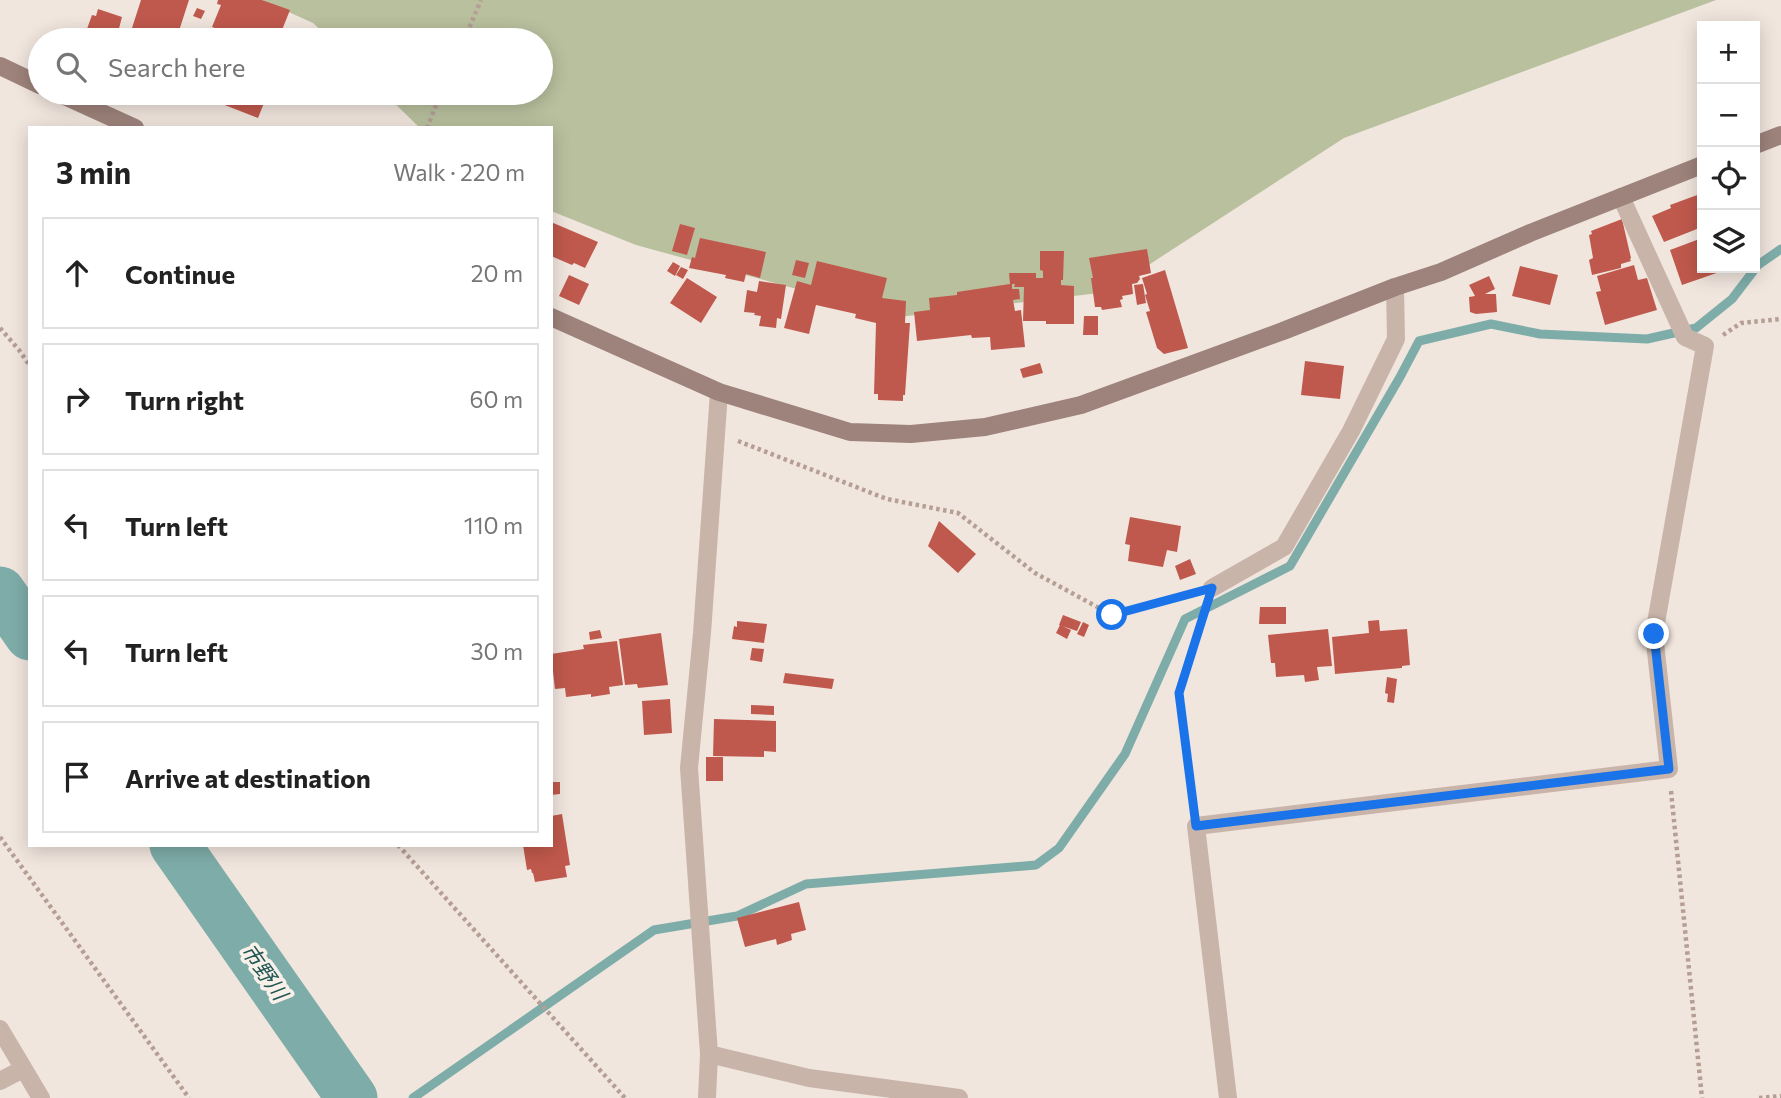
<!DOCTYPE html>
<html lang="en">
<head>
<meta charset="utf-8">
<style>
  :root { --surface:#fff; --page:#f6f6f6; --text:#222; --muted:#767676; --line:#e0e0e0 }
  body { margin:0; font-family:Commissioner,"Noto Sans JP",sans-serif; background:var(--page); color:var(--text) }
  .controls { position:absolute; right:21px; top:21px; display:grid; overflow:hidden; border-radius:0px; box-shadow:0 4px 18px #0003 }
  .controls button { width:63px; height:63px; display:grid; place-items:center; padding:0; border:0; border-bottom:2px solid var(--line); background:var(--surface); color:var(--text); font:35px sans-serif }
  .stop { position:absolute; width:21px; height:21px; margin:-16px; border:5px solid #1a73e8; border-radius:50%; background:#fff }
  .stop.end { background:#1a73e8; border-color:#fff; box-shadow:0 2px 7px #0008 }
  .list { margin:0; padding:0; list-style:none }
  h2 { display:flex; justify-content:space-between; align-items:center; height:91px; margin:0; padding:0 28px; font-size:30px }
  h2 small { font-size:23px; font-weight:400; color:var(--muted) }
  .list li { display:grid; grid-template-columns:46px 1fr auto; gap:21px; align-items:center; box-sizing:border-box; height:112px; margin:0 14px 14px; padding:0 14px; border:2px solid var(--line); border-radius:0px }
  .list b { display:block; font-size:26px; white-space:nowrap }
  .list em { font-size:23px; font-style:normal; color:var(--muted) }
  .icon { flex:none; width:38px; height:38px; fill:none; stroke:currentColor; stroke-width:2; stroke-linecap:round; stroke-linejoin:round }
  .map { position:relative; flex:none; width:1781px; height:1098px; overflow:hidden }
  .search { position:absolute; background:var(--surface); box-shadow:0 4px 18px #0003; left:28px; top:28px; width:525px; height:77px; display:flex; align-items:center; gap:18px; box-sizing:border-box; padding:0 24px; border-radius:38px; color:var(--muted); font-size:26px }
  .panel { position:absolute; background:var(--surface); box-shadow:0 4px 18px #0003; left:28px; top:126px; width:525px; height:721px; border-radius:0px }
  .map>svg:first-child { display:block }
  .green { fill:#b9c09e }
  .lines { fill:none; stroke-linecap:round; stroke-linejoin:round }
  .stream { stroke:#7eada9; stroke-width:9 }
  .river { stroke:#7eada9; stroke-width:51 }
  .building { fill:#c0594d }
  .path { stroke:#b59e94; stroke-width:4.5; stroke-dasharray:3.5 3.5; stroke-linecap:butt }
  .street { stroke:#c9b4aa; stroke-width:18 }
  .secondary { stroke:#9d837b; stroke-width:18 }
  .route { stroke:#1a73e8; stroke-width:9 }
  .labels { text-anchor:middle; stroke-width:7; stroke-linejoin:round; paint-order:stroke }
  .water-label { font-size:21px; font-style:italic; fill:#215753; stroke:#f9f0ea }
</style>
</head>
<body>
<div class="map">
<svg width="1781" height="1098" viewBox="0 0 1781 1098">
  <rect width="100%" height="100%" fill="#f1e6de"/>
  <!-- green -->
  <path class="green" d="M262 0H1716L1344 138 1107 292 899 317 636 245 551 211V128H420L384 93H541V40H331L313 23Z"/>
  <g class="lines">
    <!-- stream -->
    <path class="stream" d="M413 1098 654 930 737 916 806 884 1036 865 1059 848 1125 754 1185 619 1290 566 1400 377 1419 341 1491 324 1540 334 1647 339 1696 328 1732 299 1758 265 1781 249"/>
    <!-- river -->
    <path class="river" d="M0 592 30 635
      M175 845 352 1098"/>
  </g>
  <!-- building -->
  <path class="building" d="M141 0H189L176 40H157L153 39 154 34 132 28Z
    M218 0H262L290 10 278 40 260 39V40H238L239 37 212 27 221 5 217 4Z
    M197 8 205 11 201 19 193 16Z
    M98 9 122 17 116 40H83L92 15 96 16Z
    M220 93H268L258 118 217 102Z
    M1700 194 1702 201V227L1664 242 1652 216 1671 208 1670 205Z
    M1622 219 1631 258 1630 259 1631 261 1621 264V268L1592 275 1589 260 1593 258 1589 235 1592 234 1591 231Z
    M551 222 598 242 585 268 574 263 572 265 551 256Z
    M680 224 695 228 687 255 672 251Z
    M700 238 766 252 760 278 746 274 744 282 725 278 726 275 689 268 692 257 695 258Z
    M1702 238V268H1731L1682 285 1670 250Z
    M1147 249 1151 273 1139 276 1140 279 1137 283 1132 284 1133 294 1122 296 1123 299 1120 300 1122 307 1102 310 1101 307H1095L1091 278H1093L1089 258Z
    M1040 251H1064L1063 280H1061V285L1074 286V324H1046V321H1023L1024 287H1014L1015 284H1012V289H1019L1020 299 1013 300 1015 311 1021 310 1025 347 991 350 990 337 972 338 971 335 917 341 914 312 930 310 929 298 957 295V292L1010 284 1009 273H1036V278H1043V271L1040 270Z
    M796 260 809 263 805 278 792 275Z
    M817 261 887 278 882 298 906 301 905 323H910L905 395H903V401L878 400V394H874L876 323 855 318 856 314 816 305 809 334 784 328 797 281 811 285Z
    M673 262 680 266 675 276 667 271Z
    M1634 265 1638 280 1647 278 1657 310 1605 325 1596 292 1601 291 1597 276Z
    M1520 266 1558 275 1550 305 1512 296Z
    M681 267 688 270 683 279 676 275Z
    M1165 270 1188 348 1164 354 1157 348 1146 312 1150 311 1145 295 1147 294 1142 278Z
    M569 275 589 284 579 305 559 296Z
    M1489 276 1495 289 1485 294H1496L1497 312 1476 314 1470 312 1469 297 1475 296 1469 285Z
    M687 278 717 297 701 323 670 303Z
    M759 281 786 285 781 319 777 318 776 328 759 326 761 316 754 315 755 313 744 312 747 290 757 292Z
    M1143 284 1146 303 1137 305 1134 285Z
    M1084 316H1098V335H1083Z
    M1305 361 1344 366 1340 399 1301 395Z
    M1040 363 1043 373 1023 378 1020 369Z
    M1130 517 1181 526 1177 552 1167 550 1163 567 1128 561 1130 545 1125 544Z
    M939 521 976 554 958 573 928 546Z
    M1190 559 1196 574 1180 580 1175 566Z
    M1260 607H1286V624H1259Z
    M1063 615 1081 622 1077 631 1059 625Z
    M1379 620 1380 631 1407 629 1410 665 1402 666V668L1335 674 1332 637 1369 633 1368 621Z
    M737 621 767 624 764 643 732 639 734 626 737 627Z
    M1083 622 1089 625 1084 637 1077 634Z
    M1060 625 1071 630 1067 639 1056 633Z
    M1328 629 1332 666 1317 667 1319 680 1305 682 1304 675 1276 677 1275 663H1271L1268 635Z
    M600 630 602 638 590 640 589 632Z
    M661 633 668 685 638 688 637 684 625 685 619 639Z
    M617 641 623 685 609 687 610 694 591 697V694L566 697 565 688 555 689 551 654 584 649 583 645Z
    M752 648 764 649 762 662 750 660Z
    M785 673 834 679 832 689 783 683Z
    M1387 677 1397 679 1394 703 1387 702 1388 694 1385 693Z
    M670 699 672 733 644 735 642 701Z
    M751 705 774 706V715L751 714Z
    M714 719 776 721V752L764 751V757L713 756Z
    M706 757H723V781H706Z
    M551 782H560V794L551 795Z
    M562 814 570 865 565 866 567 877 535 882 533 873H532L531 869 527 870 523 845H551V816Z
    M799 902 806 930 791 934 792 940 777 945 776 939 745 947 737 918Z"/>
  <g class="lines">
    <!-- path -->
    <path class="path" d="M464 40 481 0
      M427 128 441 93
      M0 328 19 350 30 366
      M1723 335 1741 323 1781 319
      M738 441 887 499 958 513 1035 573 1112 615 1191 594
      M1671 791 1702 1098
      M1193 804 1179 693 1206 608
      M0 837 189 1098
      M398 845 625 1098
      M1759 1098 1781 1096"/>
    <!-- street -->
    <path class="street" d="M719 392 702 633 689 768 709 1054 809 1078 959 1098
      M1212 588 1284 547 1351 431 1396 339 1395 287
      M0 1029 41 1098
      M0 1081 23 1069
      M707 1098 709 1054
      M1228 1098 1196 826 1669 769 1654 634 1705 346 1685 337 1621 197"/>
    <!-- secondary -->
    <path class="secondary" d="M0 66 40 85
      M58 93 135 128
      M1755 145 1781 135
      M551 317 719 392 850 432 911 434 985 427 1081 405 1283 331 1395 287 1441 272 1530 233 1702 165"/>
  </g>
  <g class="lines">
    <!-- route -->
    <path class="route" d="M1112 615 1212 588 1179 693 1196 826 1669 769 1654 634"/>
  </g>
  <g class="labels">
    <!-- water labels -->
    <g class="water-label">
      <text transform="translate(264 972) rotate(55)" y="7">市野川</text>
    </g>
  </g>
</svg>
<div class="controls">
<button>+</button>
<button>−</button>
<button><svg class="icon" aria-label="locate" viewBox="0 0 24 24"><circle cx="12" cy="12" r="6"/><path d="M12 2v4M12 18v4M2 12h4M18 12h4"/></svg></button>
<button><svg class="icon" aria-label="layers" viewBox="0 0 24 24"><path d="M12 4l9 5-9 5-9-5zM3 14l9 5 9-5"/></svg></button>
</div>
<div class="stop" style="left:1112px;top:615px"></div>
<div class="stop end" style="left:1654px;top:634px"></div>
<div class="search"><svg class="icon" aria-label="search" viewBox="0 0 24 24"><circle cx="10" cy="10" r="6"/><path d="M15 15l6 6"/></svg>Search here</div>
<section class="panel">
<h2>3 min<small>Walk · 220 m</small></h2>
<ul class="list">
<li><svg class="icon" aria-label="ahead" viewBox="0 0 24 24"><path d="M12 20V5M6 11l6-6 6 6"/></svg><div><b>Continue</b></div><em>20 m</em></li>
<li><svg class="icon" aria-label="right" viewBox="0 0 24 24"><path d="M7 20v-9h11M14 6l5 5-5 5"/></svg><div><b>Turn right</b></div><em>60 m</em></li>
<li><svg class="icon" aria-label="left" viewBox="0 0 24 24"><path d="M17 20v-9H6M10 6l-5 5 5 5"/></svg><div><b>Turn left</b></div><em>110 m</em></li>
<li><svg class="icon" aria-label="left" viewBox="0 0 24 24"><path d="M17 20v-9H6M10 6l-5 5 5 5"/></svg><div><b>Turn left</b></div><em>30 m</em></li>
<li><svg class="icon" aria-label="arrive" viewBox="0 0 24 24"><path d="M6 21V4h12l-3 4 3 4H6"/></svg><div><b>Arrive at destination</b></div></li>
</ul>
</section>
</div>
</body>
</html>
